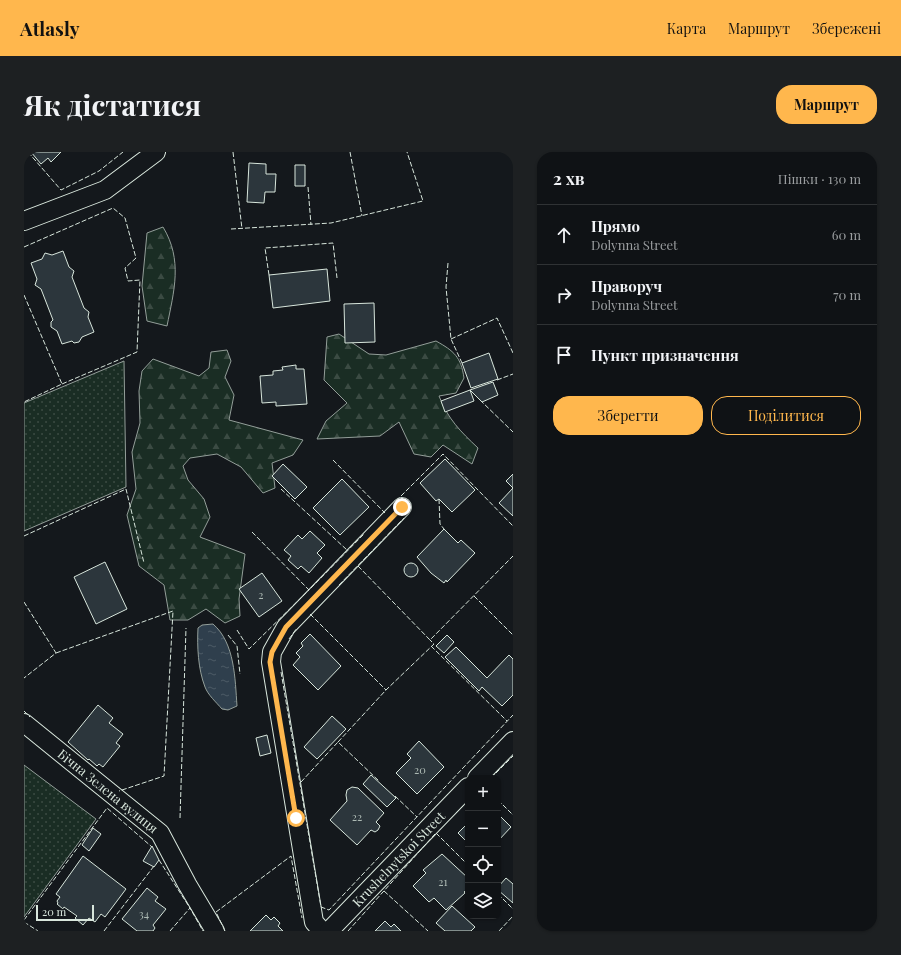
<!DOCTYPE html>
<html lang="uk">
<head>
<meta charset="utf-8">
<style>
  :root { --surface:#0f1215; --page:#1d2022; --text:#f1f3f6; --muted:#9b9ea0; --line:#2f3234; --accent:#ffb74d }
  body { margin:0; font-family:"Playfair Display",serif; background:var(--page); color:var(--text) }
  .controls { position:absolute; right:12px; bottom:12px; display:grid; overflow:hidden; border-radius:8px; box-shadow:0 1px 3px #0004 }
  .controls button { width:36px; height:36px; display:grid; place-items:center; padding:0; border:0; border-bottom:1px solid var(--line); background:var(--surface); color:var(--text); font:20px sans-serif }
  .scale { position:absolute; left:12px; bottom:10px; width:58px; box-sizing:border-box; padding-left:4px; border:2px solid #d8e6dc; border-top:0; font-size:11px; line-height:14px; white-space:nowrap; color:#d8e6dc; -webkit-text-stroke:3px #14181c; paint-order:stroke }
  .stop { position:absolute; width:12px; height:12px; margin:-9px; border:3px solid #ffb74d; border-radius:50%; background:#fff }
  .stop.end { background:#ffb74d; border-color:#fff; box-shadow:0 1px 4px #0008 }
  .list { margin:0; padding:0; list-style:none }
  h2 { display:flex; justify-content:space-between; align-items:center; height:52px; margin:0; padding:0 16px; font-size:17px }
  h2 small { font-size:13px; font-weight:400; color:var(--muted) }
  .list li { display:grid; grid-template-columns:26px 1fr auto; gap:12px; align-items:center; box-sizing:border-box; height:60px; padding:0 16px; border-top:1px solid var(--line) }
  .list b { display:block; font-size:15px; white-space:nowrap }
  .list p { margin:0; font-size:13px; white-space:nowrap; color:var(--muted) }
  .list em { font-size:13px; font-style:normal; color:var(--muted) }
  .actions { display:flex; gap:8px; padding:12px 16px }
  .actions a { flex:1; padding:9px 0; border:1px solid var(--accent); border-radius:16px; text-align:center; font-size:14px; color:var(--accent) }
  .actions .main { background:var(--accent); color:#111 }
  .icon { flex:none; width:22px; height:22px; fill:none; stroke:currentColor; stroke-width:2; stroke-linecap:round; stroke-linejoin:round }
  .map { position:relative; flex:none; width:489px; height:779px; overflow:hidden; border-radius:16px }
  header { display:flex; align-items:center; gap:24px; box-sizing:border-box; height:56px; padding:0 20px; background:var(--accent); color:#111 }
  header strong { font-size:19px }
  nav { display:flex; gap:22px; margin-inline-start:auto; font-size:14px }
  .intro { display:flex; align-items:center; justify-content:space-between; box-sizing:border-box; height:96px; padding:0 24px }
  h1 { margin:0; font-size:28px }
  .button { padding:10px 18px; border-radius:16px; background:var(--accent); color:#111; font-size:14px; font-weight:700 }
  main { display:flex; gap:24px; padding:0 24px }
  aside { flex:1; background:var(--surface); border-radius:16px; box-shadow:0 1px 3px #0004 }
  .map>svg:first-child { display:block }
  .forest { fill:url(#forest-firs); stroke:#939e99 }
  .park { fill:url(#park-dots); stroke:#939e99 }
  .water { fill:url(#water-ripples); stroke:#939e99 }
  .building { fill:#2c363c; stroke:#d8e6dc }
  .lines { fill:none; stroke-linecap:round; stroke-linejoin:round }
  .street-casing { stroke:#d8e6dc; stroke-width:20 }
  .street { stroke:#14181c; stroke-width:18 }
  .fence { stroke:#d8e6dc; stroke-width:1; stroke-dasharray:5 2; stroke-linecap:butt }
  .route { stroke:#ffb74d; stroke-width:5 }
  .labels { text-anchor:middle; stroke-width:3; stroke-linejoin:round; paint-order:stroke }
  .number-label { font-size:11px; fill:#adbab4 }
  .street-label { font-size:13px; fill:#d8e6dc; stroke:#14181c }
</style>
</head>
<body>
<header>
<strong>Atlasly</strong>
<nav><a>Карта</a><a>Маршрут</a><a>Збережені</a></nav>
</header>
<div class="intro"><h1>Як дістатися</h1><a class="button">Маршрут</a></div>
<main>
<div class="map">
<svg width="489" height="779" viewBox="0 0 489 779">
  <defs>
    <pattern id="forest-firs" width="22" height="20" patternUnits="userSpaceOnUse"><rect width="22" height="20" fill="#1a2d24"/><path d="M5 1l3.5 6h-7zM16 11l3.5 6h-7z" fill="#3b4b43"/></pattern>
    <pattern id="park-dots" width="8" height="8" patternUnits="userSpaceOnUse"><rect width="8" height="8" fill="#1a2d24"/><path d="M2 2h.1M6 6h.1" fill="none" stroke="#3b4b43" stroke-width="1.8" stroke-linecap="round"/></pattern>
    <pattern id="water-ripples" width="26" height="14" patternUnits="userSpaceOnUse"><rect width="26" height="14" fill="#2f3f4d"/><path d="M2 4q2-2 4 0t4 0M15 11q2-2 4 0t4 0" fill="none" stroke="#4c5b66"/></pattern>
  </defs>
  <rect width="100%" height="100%" fill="#14181c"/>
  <!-- forest -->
  <path class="forest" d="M139 75C159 108 150 139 143 174L123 169 118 134 123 81Z
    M315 182 345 202 362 203 412 189C430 199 437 205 440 226L432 241 415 244C424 267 436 279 454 296L448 312 419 293 407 305 390 302 375 270 356 284 293 287 302 269 323 251 300 228 303 185Z
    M203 198 207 209 201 225 210 243 205 268 279 288 269 303 248 311 251 336 239 341 217 315 193 302 166 306 159 314 164 328 180 347 186 365 176 385 221 402 215 447 216 464 201 471 182 457 164 468H146L140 433 115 414 103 363 112 337 108 300 116 271 115 239 118 219 129 207 175 224 185 216 187 200Z"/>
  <!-- park -->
  <path class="park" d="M100 209 102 335 0 379V251Z
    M0 613 72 667 0 765Z"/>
  <!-- water -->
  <path class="water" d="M189 472C211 491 211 527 213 554L204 558 198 557C192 550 184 543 181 535 174 517 173 494 174 476L178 473Z"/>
  <!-- building -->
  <path class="building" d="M7 0H37L27 10 24 6 17 12Z
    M225 11 242 12V22H252L251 40H241L240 51 223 50Z
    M271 13H281V34H271Z
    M39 99 45 115 50 119 48 125 60 156 65 160 64 165 70 180 58 185 55 190 50 191 48 189 38 192 33 179 27 175V170L29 168 17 137 11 133 13 127 7 111 18 107 21 101 28 103Z
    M303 117 306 149 249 156 245 123Z
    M350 151 351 190 321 191 320 152Z
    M465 201 474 227 447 236 438 211Z
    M272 213V217H280L283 252 252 254V250L238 251 236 224 249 223V219L259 218 258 215Z
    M469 230 474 243 458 250 446 238Z
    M446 238 450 249 421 260 417 249Z
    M421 307 451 338 428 360 415 347 412 349 396 331Z
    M259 312 283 335 271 347 248 324Z
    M489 322V364L475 351 489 336 482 329Z
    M318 327 345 355 316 383 289 356Z
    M420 377 434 391 437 388 451 401 423 430 422 428 420 431 407 421 393 405Z
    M286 379 301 393 293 401 298 406 285 421 277 414 274 417 264 408 267 404 260 398 274 383 278 387Z
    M81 410 103 457 72 472 50 425Z
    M380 418a7 7 0 1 1 14 0a7 7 0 1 1-14 0Z
    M238 421 258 449 235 465 215 437Z
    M286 482 317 514 294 538 269 513 276 505 272 501 279 494 277 491Z
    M423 483 430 490 420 501 412 494Z
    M432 495 463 526 485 503 489 507V543L478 554 458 535 455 539 421 505Z
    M74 553 89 566 85 571 99 582 92 591 96 594 79 615 75 612 73 614 65 607 64 608 44 590Z
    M308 564 322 577 293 607 280 595Z
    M243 583 247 601 236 604 232 586Z
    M395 589 420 615 393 642 372 621 387 606 383 602Z
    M347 623 372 646 363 655 339 632Z
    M328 635 334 636 360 661 352 670 356 674 354 678 351 680 347 678 333 693 306 668 323 649 322 643 323 638Z
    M474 662 487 675 474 689Z
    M444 671V691L434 681Z
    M69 676 77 682 65 699 58 693Z
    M128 694 135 708 130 715 119 709Z
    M418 702 444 726V736L440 740 441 741 422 758 410 746 405 750 389 734 402 721 399 718Z
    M59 704 102 737 81 765 77 762 71 770 65 766 59 773 51 766 53 764 40 755 39 757 33 752 34 751 33 749 36 745 32 742Z
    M482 726 489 732V751L474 738V735Z
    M123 736 134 745 131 749 142 757 129 773 131 776 129 779H113L98 767Z
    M428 754 451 775 447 779H421L412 771Z
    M242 763 247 768 250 765 256 771 254 774 259 779H226Z
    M361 769 367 775 370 772 377 779H351Z"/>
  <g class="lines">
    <defs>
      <g id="street">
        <path d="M0 69 81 38 132 0"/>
        <path id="s1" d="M0 571 136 681 163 732 191 779"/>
        <path d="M453 626 489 589"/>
        <path d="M298 779 290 770 247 510 248 500 262 475 378 355"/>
        <path id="s2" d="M305 779 444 635"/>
      </g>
    </defs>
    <!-- street casing -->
    <use href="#street" class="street-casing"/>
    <!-- street -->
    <use href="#street" class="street"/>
    <!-- fence -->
    <path class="fence" d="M4 0 37 38 75 19 99 0
      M209 0 218 77
      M326 0 338 64
      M284 35 287 73
      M207 77 307 71 399 49 383 0
      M0 95 89 56 101 66 112 106 101 116 104 129 116 128 113 200 38 232
      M424 111 422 135 427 187 438 211
      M245 123 241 96 309 91 313 126
      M0 143 38 232 0 250
      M427 187 473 166 489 201
      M473 228 489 222
      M456 248 489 280
      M309 308 361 361
      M257 337 323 398
      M415 347 416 372 420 377
      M372 349 419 302 489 374
      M228 380 285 438 340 382
      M0 384 102 337 120 411
      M334 414 406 488 489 404
      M315 433 380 366
      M450 444 489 483
      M0 450 32 501 0 526
      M286 462 362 538
      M213 478 225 497 285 438
      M204 483 213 494 216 522
      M265 487 273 476
      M407 494 483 569
      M32 501 149 459 140 624 95 639
      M257 520 297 755 305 758 489 563
      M0 559 6 565
      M314 590 362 538 410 492 406 488
      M467 626 489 604
      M277 630 314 590 355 629
      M371 644 393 665
      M474 648 489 663
      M432 661 444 649
      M156 666 162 476
      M412 681 444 713
      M135 708 166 756
      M360 739 404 779
      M474 742 489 757
      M0 768 83 656 128 695
      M0 770 14 779
      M80 779 130 714
      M146 779 166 756 179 779
      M201 779 192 760 267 704 278 766
      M324 779 411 682
      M475 779 489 764"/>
  </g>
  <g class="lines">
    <!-- route -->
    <path class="route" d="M272 666 246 510 248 500 262 475 378 355"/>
  </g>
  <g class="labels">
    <!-- number labels -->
    <g class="number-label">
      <text x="237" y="447">2</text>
      <text x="396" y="622">20</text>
      <text x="333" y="669">22</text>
      <text x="419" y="734">21</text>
      <text x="120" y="766">34</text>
    </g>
    <!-- street labels -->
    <g class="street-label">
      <text dy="5" stroke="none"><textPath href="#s1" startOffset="108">Бічна Зелена вулиця</textPath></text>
      <text dy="5" stroke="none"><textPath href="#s2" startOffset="100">Krushelnytskoi Street</textPath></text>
    </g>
  </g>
</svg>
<div class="controls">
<button>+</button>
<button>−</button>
<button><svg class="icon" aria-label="locate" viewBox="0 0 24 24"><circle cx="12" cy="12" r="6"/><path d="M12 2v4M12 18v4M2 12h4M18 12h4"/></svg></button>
<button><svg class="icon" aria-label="layers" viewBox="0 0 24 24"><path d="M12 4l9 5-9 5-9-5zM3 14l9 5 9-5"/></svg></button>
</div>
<div class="scale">20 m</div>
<div class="stop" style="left:272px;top:666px"></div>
<div class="stop end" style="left:378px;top:355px"></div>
</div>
<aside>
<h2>2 хв<small>Пішки · 130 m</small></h2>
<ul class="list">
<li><svg class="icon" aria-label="ahead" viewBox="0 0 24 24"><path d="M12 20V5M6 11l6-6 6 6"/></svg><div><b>Прямо</b><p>Dolynna Street</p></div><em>60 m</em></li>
<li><svg class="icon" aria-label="right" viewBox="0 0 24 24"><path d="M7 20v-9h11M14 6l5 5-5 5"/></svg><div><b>Праворуч</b><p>Dolynna Street</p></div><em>70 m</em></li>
<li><svg class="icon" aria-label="arrive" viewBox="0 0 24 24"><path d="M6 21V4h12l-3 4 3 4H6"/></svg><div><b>Пункт призначення</b></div></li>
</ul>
<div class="actions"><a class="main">Зберегти</a><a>Поділитися</a></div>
</aside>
</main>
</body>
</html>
